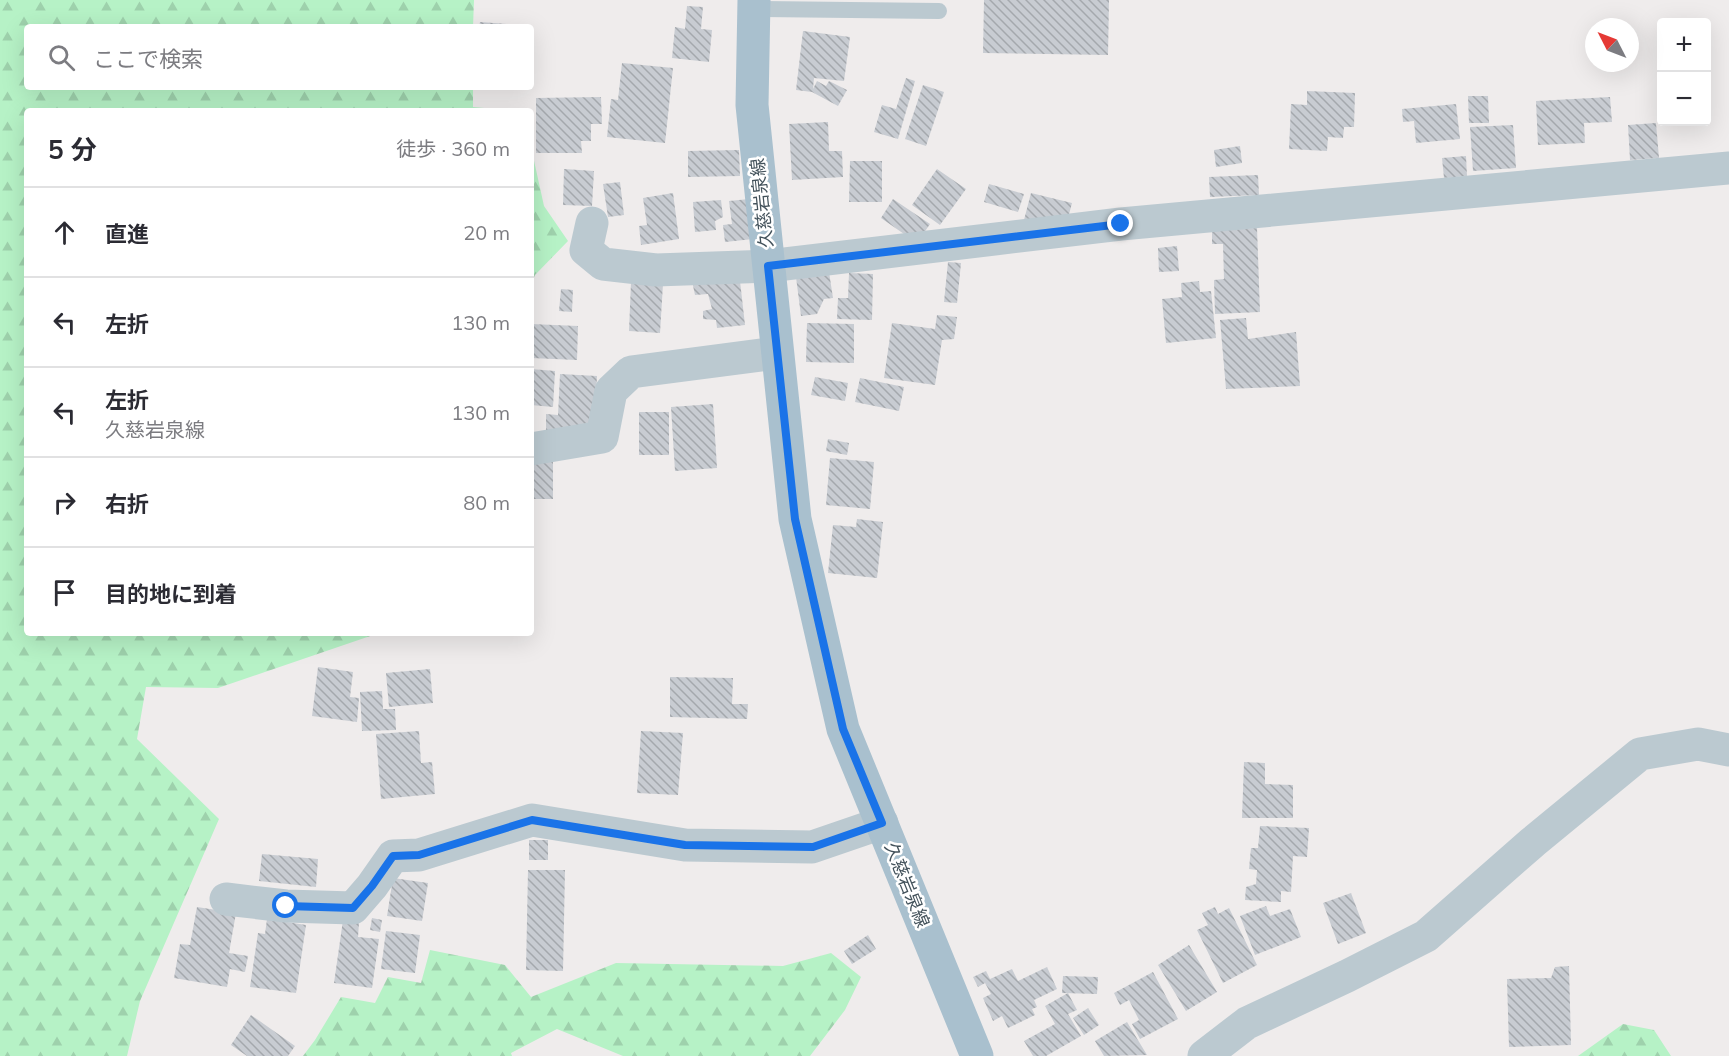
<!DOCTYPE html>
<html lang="ja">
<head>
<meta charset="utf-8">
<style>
  :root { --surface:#fff; --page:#f2f2f3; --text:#2b2b33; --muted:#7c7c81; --line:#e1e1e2 }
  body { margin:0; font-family:Mulish,"Noto Sans JP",sans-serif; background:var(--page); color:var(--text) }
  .controls { position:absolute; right:18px; top:18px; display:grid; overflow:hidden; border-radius:6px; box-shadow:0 6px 24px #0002 }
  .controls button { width:54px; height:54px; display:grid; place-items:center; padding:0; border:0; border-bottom:2px solid var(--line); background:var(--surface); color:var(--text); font:30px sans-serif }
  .compass { position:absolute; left:1585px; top:18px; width:54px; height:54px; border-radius:50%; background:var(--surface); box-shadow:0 6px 24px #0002; rotate:312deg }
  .stop { position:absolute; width:18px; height:18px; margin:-14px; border:4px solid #1a73e8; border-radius:50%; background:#fff }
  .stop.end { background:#1a73e8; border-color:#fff; box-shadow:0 2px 6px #0008 }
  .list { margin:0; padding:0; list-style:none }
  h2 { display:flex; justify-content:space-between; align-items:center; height:78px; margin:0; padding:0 24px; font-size:26px }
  h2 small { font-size:20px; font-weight:400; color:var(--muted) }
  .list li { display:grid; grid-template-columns:39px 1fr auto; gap:18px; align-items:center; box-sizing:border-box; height:90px; padding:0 24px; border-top:2px solid var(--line) }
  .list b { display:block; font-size:22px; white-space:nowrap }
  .list p { margin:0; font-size:20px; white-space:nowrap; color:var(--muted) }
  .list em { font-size:20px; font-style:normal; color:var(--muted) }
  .icon { flex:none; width:33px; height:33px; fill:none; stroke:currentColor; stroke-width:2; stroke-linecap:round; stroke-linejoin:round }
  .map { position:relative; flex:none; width:1729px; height:1056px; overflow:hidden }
  .search { position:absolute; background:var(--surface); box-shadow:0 6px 24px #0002; left:24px; top:24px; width:510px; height:66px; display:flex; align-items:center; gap:15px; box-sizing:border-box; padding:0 21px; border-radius:6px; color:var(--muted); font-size:22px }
  .panel { position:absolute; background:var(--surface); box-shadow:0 6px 24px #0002; left:24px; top:108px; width:510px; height:528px; border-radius:6px }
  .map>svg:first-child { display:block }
  .forest { fill:url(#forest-firs) }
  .building { fill:url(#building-back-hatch) }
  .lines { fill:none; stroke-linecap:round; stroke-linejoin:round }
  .service { stroke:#bbc9d0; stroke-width:16 }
  .minor { stroke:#bbc9d0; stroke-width:33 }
  .primary { stroke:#a9c0ce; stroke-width:33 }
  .route { stroke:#1a73e8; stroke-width:8 }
  .labels { text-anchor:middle; stroke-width:5; stroke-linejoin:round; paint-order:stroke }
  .street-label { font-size:18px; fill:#43525b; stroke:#fff }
</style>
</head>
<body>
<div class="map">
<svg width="1729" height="1056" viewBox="0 0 1729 1056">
  <defs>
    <pattern id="forest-firs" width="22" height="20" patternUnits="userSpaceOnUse" patternTransform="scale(1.5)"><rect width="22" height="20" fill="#b6f2c6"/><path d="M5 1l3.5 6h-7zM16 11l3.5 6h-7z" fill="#9ed1ac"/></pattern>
    <pattern id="building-back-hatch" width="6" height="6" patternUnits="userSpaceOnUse" patternTransform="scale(1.5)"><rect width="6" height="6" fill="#c8ccd2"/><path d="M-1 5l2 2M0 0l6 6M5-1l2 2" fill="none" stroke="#a4a8ad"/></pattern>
  </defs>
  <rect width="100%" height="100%" fill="#efecec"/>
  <!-- forest -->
  <path class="forest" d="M0 0H474L473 27H27V87H473V107L518 111H27V633H379L218 688 146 687 137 739 219 819 140 1001 127 1056H0Z
    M531 147 544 206 568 241 535 275 531 285Z
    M430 950 505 965 531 997 616 963 783 966 831 953 861 977 845 1010 810 1056H623L557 1029 511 1053 512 1056H303L315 1040 341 997 375 1003 388 977 421 983Z
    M1623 1024 1654 1030 1671 1056H1578Z"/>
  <!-- building -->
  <path class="building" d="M984 0H1109L1108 55 983 53Z
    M687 6 703 7 701 29 712 30 709 62 672 58 675 27 685 29Z
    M480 22 521 25V27H479Z
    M803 31 850 37 844 81 814 78 813 89 817 81 826 86 829 81 847 90 838 106 812 92 796 90Z
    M622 63 673 68 665 143 607 137 611 99 618 100Z
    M906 78 915 81 898 139 874 132 882 105 896 109Z
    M923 85 944 92 926 146 905 139Z
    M1307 91 1355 93 1354 127H1344L1343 138 1328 137 1327 151 1289 149 1291 104 1307 105Z
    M1468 96H1488L1489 123H1469Z
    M601 97 602 124H591V141H581L582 153H536V98Z
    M1610 97 1612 122 1584 123 1585 143 1538 145 1536 101Z
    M1456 104 1460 139 1416 143 1414 121 1403 122 1402 109Z
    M828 122 829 151H842L843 177 792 180 789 124Z
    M1656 123 1659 158 1630 160 1628 125Z
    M1513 125 1516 168 1473 171 1470 127Z
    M1240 146 1242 163 1216 167 1214 150Z
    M739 150 740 176 688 177V151Z
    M1466 156 1467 176 1444 178 1442 158Z
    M850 161H882V202H849Z
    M564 169 594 171 592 206 563 205Z
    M937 169 966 189 940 225 912 205Z
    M1258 175 1259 195 1210 197 1209 177Z
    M620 182 624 215 608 217 603 184Z
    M989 184 1024 194 1018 212 984 202Z
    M673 193 679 239 641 245 639 226 647 225 643 198Z
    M1031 193 1072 203 1067 222 1024 220Z
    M749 199 753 239 725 242 723 225 732 224 729 201Z
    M893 199 930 224 917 243 881 218Z
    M721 200 723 217 715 221 716 230 695 232 693 202Z
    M1257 228 1260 312 1215 314 1214 280 1224 279 1223 244H1212V230Z
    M1177 246 1179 271 1159 272 1158 248Z
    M948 262 961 263 957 303 944 302Z
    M829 272 833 298 824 299 817 314 801 316 796 277Z
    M849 273 873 274 872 320 837 319 838 298H848Z
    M692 281H740L745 325 717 328 716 320 703 319V311L712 309 708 294 695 295Z
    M1199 281 1200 292 1211 291 1216 338 1166 343 1162 299 1182 297 1181 283Z
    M631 282 663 284 660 333 629 331Z
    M561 289 573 290 572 312 559 311Z
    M937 315 957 317 954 339 942 340 935 385 884 378 892 323 935 329Z
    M1246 318 1248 339 1296 332 1300 386 1226 389 1220 320Z
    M807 323 854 324V363L806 362Z
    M531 324 578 326 577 360 531 358Z
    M531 369 555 371 553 407 531 405Z
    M560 374 597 376 594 433 546 431V414L558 415Z
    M815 377 848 383 845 401 811 395Z
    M860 378 904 387 899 411 855 402Z
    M713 404 717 468 675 471 671 407Z
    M639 412H669V455H639Z
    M828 439 849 443 847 455 826 451Z
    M830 458 874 462 870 509 826 505Z
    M531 459H553V499H531Z
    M857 519 883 522 877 578 828 573 833 525 856 527Z
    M318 667 353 672 350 697 359 698 357 722 312 716Z
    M430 669 433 703 389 707 386 673Z
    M670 677 733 678 732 704H748L747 719 670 717Z
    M382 691 383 709H395L396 730 362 731 360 692Z
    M419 731 421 763 432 762 435 794 381 799 376 734Z
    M641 731 683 733 678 795 637 793Z
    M1244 762 1265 763V784L1293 785V818H1242Z
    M1260 826 1309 828 1307 857 1293 856 1291 892 1281 891V902L1245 900 1246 887 1256 884 1257 870 1249 869 1251 848H1258Z
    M529 840H548V860H529Z
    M262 854 318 859 316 887 259 881Z
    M528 870H565L563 971 526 970Z
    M393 878 428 883 422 921 387 916Z
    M1351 893 1366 933 1338 944 1323 903Z
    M1266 906 1270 916 1290 909 1301 937 1255 955 1240 916Z
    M197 907 236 913 229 953 248 956 245 972 230 969 227 987 174 978 180 944 190 945Z
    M1215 907 1218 914 1229 908 1257 965 1223 983 1197 930 1208 925 1202 913Z
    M372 918 382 920 380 932 370 930Z
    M267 919 306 925 296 993 250 987 258 933 265 934Z
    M343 920 359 923 358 937 379 939 372 988 334 983Z
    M386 931 420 935 415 973 381 969Z
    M868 935 876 949 852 964 844 951Z
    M1189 945 1217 992 1186 1011 1158 965Z
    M1569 966 1571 1045 1509 1047 1507 979 1551 978 1555 967Z
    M1047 967 1057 989 1034 1000 1037 1007 1032 1009 1035 1015 1008 1028 1002 1016 993 1021 983 998 991 994 985 983 978 987 973 977 986 971 990 979 1012 969 1018 981Z
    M1153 972 1178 1019 1140 1039 1132 1024 1139 1020 1129 1000 1120 1005 1114 993Z
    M1063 976 1098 977 1097 994 1062 993Z
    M1068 993 1077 1010 1068 1014 1081 1036 1046 1056H1033L1024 1041 1055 1024 1045 1006Z
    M1088 1008 1099 1025 1084 1035 1073 1018Z
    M251 1015 295 1046 288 1056H247L231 1045Z
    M1127 1022 1147 1055 1104 1056 1095 1041Z"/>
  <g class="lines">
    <!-- service -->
    <path class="service" d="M754 9 939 11"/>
    <!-- minor -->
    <path class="minor" d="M592 223 586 250 603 264 656 270 768 266 1121 224 1729 168
      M531 449 602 437 611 391 631 372 777 353
      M226 899 286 906 353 908 372 886 393 856 419 855 532 820 685 845 812 847 882 823
      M1204 1056 1247 1023 1347 976 1426 936 1533 842 1640 754 1698 744 1729 750"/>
    <!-- primary -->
    <path class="primary" d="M754 0 752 105 795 519 843 729 977 1056"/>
  </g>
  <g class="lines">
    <!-- route -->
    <path class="route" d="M286 906 353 908 372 886 393 856 419 855 532 820 685 845 813 847 882 823 843 729 795 519 768 266 1121 224"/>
  </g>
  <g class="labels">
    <!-- street labels -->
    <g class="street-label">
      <text transform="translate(762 203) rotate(-96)" y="6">久慈岩泉線</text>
      <text transform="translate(907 885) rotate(68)" y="6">久慈岩泉線</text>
    </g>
  </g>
</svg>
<div class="controls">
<button>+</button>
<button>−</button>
</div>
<svg class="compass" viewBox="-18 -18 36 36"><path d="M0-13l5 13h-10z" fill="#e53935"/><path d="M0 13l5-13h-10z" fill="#7c7c81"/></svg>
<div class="stop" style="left:286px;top:906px"></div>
<div class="stop end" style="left:1121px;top:224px"></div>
<div class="search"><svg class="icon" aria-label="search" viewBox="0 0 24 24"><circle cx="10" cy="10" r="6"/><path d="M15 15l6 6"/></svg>ここで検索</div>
<section class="panel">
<h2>5 分<small>徒歩 · 360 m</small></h2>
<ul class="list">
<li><svg class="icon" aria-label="ahead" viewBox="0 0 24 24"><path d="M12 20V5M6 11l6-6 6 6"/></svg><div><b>直進</b></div><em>20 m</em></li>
<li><svg class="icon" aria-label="left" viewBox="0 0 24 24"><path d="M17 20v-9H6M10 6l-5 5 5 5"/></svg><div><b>左折</b></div><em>130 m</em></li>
<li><svg class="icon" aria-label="left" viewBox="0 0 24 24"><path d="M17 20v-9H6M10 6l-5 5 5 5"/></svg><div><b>左折</b><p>久慈岩泉線</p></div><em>130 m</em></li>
<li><svg class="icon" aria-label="right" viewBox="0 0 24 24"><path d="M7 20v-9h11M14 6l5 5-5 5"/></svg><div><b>右折</b></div><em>80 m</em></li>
<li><svg class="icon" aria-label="arrive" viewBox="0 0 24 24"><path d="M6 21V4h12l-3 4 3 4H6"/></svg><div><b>目的地に到着</b></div></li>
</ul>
</section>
</div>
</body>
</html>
